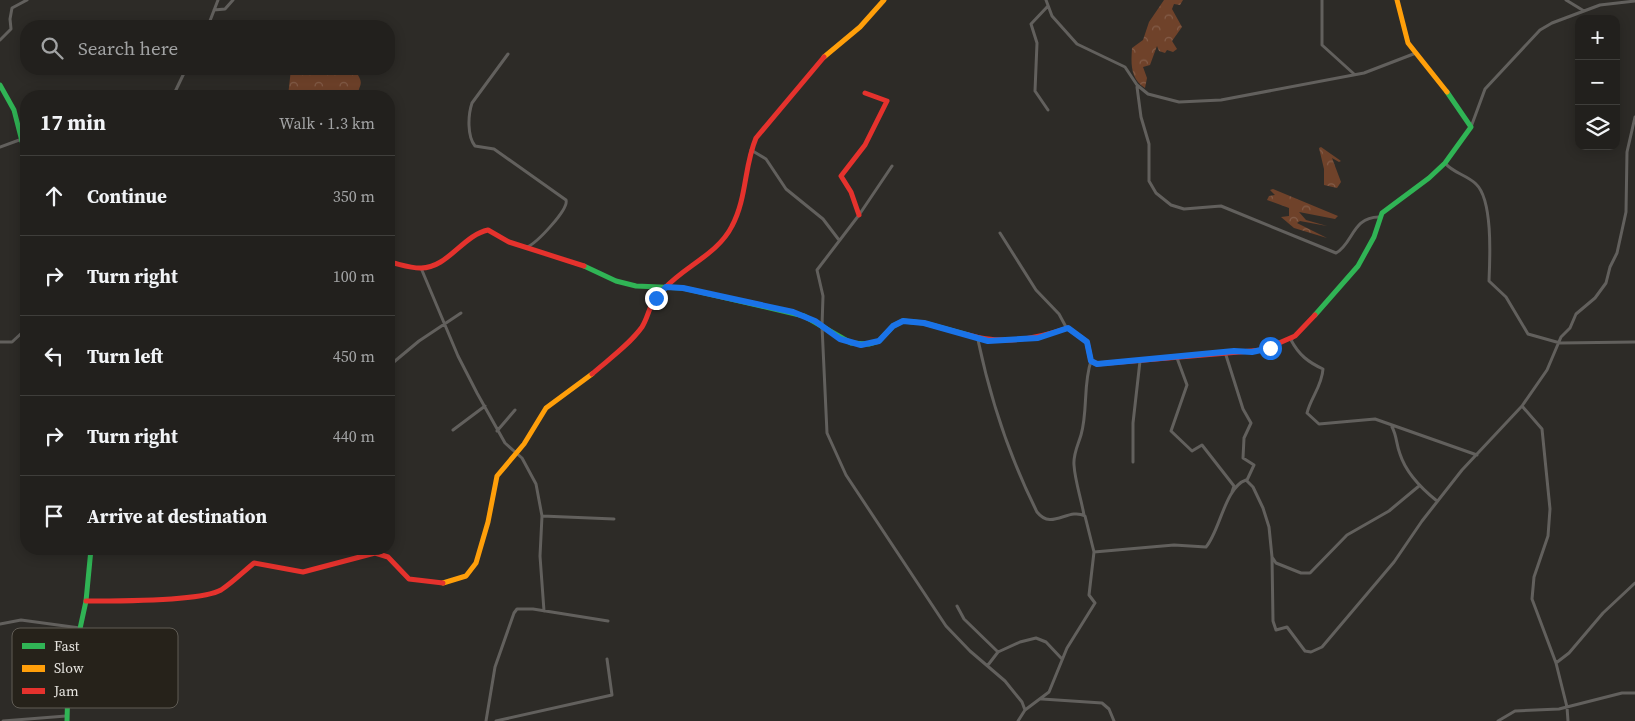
<!DOCTYPE html>
<html lang="en">
<head>
<meta charset="utf-8">
<style>
  :root { --surface:#22201d; --page:#2a2826; --text:#f1f3f6; --muted:#a2a3a4; --line:#3f3e3b }
  body { margin:0; font-family:"Source Serif 4",serif; background:var(--page); color:var(--text) }
  .controls { position:absolute; right:15px; top:15px; display:grid; overflow:hidden; border-radius:10px; box-shadow:0 2px 12px #0003 }
  .controls button { width:45px; height:45px; display:grid; place-items:center; padding:0; border:0; border-bottom:1px solid var(--line); background:var(--surface); color:var(--text); font:25px sans-serif }
  .stop { position:absolute; width:15px; height:15px; margin:-11px; border:4px solid #1a73e8; border-radius:50%; background:#fff }
  .stop.end { background:#1a73e8; border-color:#fff; box-shadow:0 1px 5px #0008 }
  .list { margin:0; padding:0; list-style:none }
  h2 { display:flex; justify-content:space-between; align-items:center; height:65px; margin:0; padding:0 20px; font-size:21px }
  h2 small { font-size:16px; font-weight:400; color:var(--muted) }
  .list li { display:grid; grid-template-columns:32px 1fr auto; gap:15px; align-items:center; box-sizing:border-box; height:80px; padding:0 20px; border-top:1px solid var(--line) }
  .list b { display:block; font-size:19px; white-space:nowrap }
  .list em { font-size:16px; font-style:normal; color:var(--muted) }
  .icon { flex:none; width:28px; height:28px; fill:none; stroke:currentColor; stroke-width:2; stroke-linecap:round; stroke-linejoin:round }
  .map { position:relative; flex:none; width:1635px; height:721px; overflow:hidden }
  .search { position:absolute; background:var(--surface); box-shadow:0 2px 12px #0003; left:20px; top:20px; width:375px; height:55px; display:flex; align-items:center; gap:12px; box-sizing:border-box; padding:0 18px; border-radius:20px; color:var(--muted); font-size:19px }
  .panel { position:absolute; background:var(--surface); box-shadow:0 2px 12px #0003; left:20px; top:90px; width:375px; height:465px; border-radius:20px }
  .map>svg:first-child { display:block }
  .forest { fill:url(#forest-crowns) }
  .lines { fill:none; stroke-linecap:round; stroke-linejoin:round }
  .street { stroke:#62605d; stroke-width:3 }
  .fast { stroke:#30b455; stroke-width:5 }
  .slow { stroke:#ff9f0a; stroke-width:5 }
  .jam { stroke:#e5322d; stroke-width:5 }
  .route { stroke:#1a73e8; stroke-width:6 }
  .key { fill:#26221a; stroke:#605c55; stroke-width:1 }
  .key-label { font-size:14px; fill:#e7e5e0 }
</style>
</head>
<body>
<div class="map">
<svg width="1635" height="721" viewBox="0 0 1635 721">
  <defs>
    <pattern id="forest-crowns" width="20" height="18" patternUnits="userSpaceOnUse" patternTransform="scale(1.25)"><rect width="20" height="18" fill="#6f422a"/><path d="M2 6a3 3 0 1 1 6 0M12 15a3 3 0 1 1 6 0" fill="none" stroke="#845d49"/></pattern>
  </defs>
  <rect width="100%" height="100%" fill="#2d2b27"/>
  <!-- forest -->
  <path class="forest" d="M1164 0H1183L1180 5 1174 4 1172 9 1182 27 1172 41 1177 49 1173 52 1167 50 1165 53 1159 51 1157 46 1150 65 1143 67 1147 78 1145 88C1130 79 1131 63 1132 48L1143 40 1149 22Z
    M291 69H354C365 85 360 82 357 96H288Z
    M1321 147 1341 161 1339 162 1332 158 1341 182 1337 188 1324 185V169L1319 148Z
    M1273 189 1338 216 1335 219 1299 212 1306 220 1327 226 1300 221 1297 223 1327 238 1294 228 1281 217 1289 216V208L1267 200 1269 196 1275 195 1270 190Z"/>
  <g class="lines">
    <!-- street -->
    <path class="street" d="M1046 0 1052 16 1077 44 1125 67 1137 85 1148 94 1179 102 1221 100 1364 73 1416 53
      M1322 0V45L1354 74
      M1566 0 1584 11
      M1048 6 1031 24 1037 43 1035 91 1048 110
      M214 10 225 9 233 0
      M208 26 218 0
      M0 40 11 29 10 19 12 8 27 0
      M508 54 472 103C468 115 467 136 475 146L494 149 566 200C569 209 537 243 527 247
      M1137 87 1141 117 1149 144V181L1156 193 1171 205 1184 209 1221 206 1336 253C1353 244 1352 217 1379 217
      M173 96 186 69
      M1471 127 1485 89 1540 30 1552 23 1600 5 1635 1
      M0 147 22 139
      M751 150 766 159 786 189 823 219 839 240
      M1445 163C1453 173 1467 175 1476 184 1493 200 1490 258 1489 281L1506 297 1528 334 1560 343 1635 342
      M892 166 859 215 817 270 823 296 822 326 827 433 846 475 946 626 970 651 1005 681 1022 702 1025 710 1018 721
      M1000 233 1036 290 1059 314 1066 327
      M421 268 458 356 477 393 505 443 522 458 536 484 542 516 540 556 544 611
      M389 276 393 263
      M1294 337 1291 340C1299 355 1308 362 1323 369 1322 386 1311 397 1307 413L1319 424 1375 419 1477 455
      M978 340C991 402 1009 456 1037 512 1052 531 1068 507 1085 516L1094 552 1089 595 1095 603 1067 648 1049 692 1025 710
      M0 342H12L26 329
      M1225 352 1243 409 1251 423 1244 438 1243 458 1254 465 1247 480
      M1177 358 1187 385 1171 431 1192 451 1202 445 1234 486 1232 492
      M389 366 419 341 461 313
      M1392 427C1397 436 1396 444 1400 454 1406 473 1422 489 1437 501
      M453 430 485 406
      M497 431 515 410
      M1133 462V423L1140 361
      M1084 515C1081 498 1075 481 1074 465 1073 454 1078 445 1081 435 1088 411 1083 384 1091 361
      M542 516 614 519
      M110 549 126 551 141 549
      M1094 552 1174 545 1206 547C1220 531 1225 487 1246 480L1253 487 1263 508 1269 527 1272 557 1276 563 1301 573H1310L1347 535 1389 511 1419 486
      M1272 557 1273 621 1276 630 1287 627 1305 651 1311 652 1322 647 1394 562 1422 521 1462 470 1522 406
      M957 606 964 619 998 652
      M0 624 21 620 80 628
      M1556 663 1569 653 1603 613 1635 583
      M988 665 998 652 1020 642 1036 638 1046 642 1062 659
      M1042 699 1102 703 1109 709 1114 721
      M3 721 66 716
      M486 721 495 667 514 613 517 609H533L608 621
      M496 721 612 695 607 659
      M1498 721 1515 711 1559 709 1622 693H1635
      M1568 721 1567 707 1556 663 1532 599 1534 577 1548 536 1550 509 1542 429 1522 406 1547 370 1561 337 1570 328 1576 314 1595 298 1606 283 1610 267 1617 253 1626 212 1627 152 1635 117"/>
    <!-- fast -->
    <path class="fast" d="M0 85 14 110 26 157
      M584 266 616 281 636 286 683 288 804 316 851 343 869 344 879 341 893 326 903 321 924 323 968 335
      M1315 315 1358 266 1374 237 1382 213 1429 178 1445 163 1471 127 1447 92
      M67 721 68 684 86 601 91 549"/>
    <!-- slow -->
    <path class="slow" d="M1397 0 1408 43 1447 92
      M824 57 860 27 884 0
      M443 583 466 576 476 563 488 522 497 476 524 444 546 408 592 374"/>
    <!-- jam -->
    <path class="jam" d="M859 215 851 192 841 176 865 145 887 101 865 93
      M389 262C399 264 410 268 420 268 447 269 463 235 488 230L509 242 584 266
      M968 335C1002 345 1035 339 1068 328L1087 342 1091 361 1097 364 1263 350 1295 336 1315 315
      M592 374C609 359 629 345 642 327 646 321 648 313 651 306 654 300 660 293 665 288 685 266 718 254 732 226 747 198 744 166 756 138L824 57
      M86 601C113 601 199 602 221 590 232 583 243 572 254 563L303 572 375 553 388 557 409 579 443 583"/>
  </g>
  <g class="lines">
    <!-- route -->
    <path class="route" d="M656 298 666 287 683 288 793 312 815 321 840 339 861 345 879 341 893 326 903 321 924 323 988 341 1038 338 1068 328 1087 342 1091 361 1097 364 1234 351 1252 352 1270 348"/>
  </g>
  <!-- legend -->
  <rect x="12" y="628" width="166" height="80" rx="8" class="key"/>
  <rect x="22" y="643" width="23" height="6" fill="#30b455"/>
  <rect x="22" y="665" width="23" height="7" fill="#ff9f0a"/>
  <rect x="22" y="688" width="23" height="6" fill="#e5322d"/>
  <g class="key-label">
    <text x="54" y="651">Fast</text>
    <text x="54" y="673">Slow</text>
    <text x="54" y="696">Jam</text>
  </g>
</svg>
<div class="controls">
<button>+</button>
<button>−</button>
<button><svg class="icon" aria-label="layers" viewBox="0 0 24 24"><path d="M12 4l9 5-9 5-9-5zM3 14l9 5 9-5"/></svg></button>
</div>
<div class="stop" style="left:1270px;top:348px"></div>
<div class="stop end" style="left:656px;top:298px"></div>
<div class="search"><svg class="icon" aria-label="search" viewBox="0 0 24 24"><circle cx="10" cy="10" r="6"/><path d="M15 15l6 6"/></svg>Search here</div>
<section class="panel">
<h2>17 min<small>Walk · 1.3 km</small></h2>
<ul class="list">
<li><svg class="icon" aria-label="ahead" viewBox="0 0 24 24"><path d="M12 20V5M6 11l6-6 6 6"/></svg><div><b>Continue</b></div><em>350 m</em></li>
<li><svg class="icon" aria-label="right" viewBox="0 0 24 24"><path d="M7 20v-9h11M14 6l5 5-5 5"/></svg><div><b>Turn right</b></div><em>100 m</em></li>
<li><svg class="icon" aria-label="left" viewBox="0 0 24 24"><path d="M17 20v-9H6M10 6l-5 5 5 5"/></svg><div><b>Turn left</b></div><em>450 m</em></li>
<li><svg class="icon" aria-label="right" viewBox="0 0 24 24"><path d="M7 20v-9h11M14 6l5 5-5 5"/></svg><div><b>Turn right</b></div><em>440 m</em></li>
<li><svg class="icon" aria-label="arrive" viewBox="0 0 24 24"><path d="M6 21V4h12l-3 4 3 4H6"/></svg><div><b>Arrive at destination</b></div></li>
</ul>
</section>
</div>
</body>
</html>
